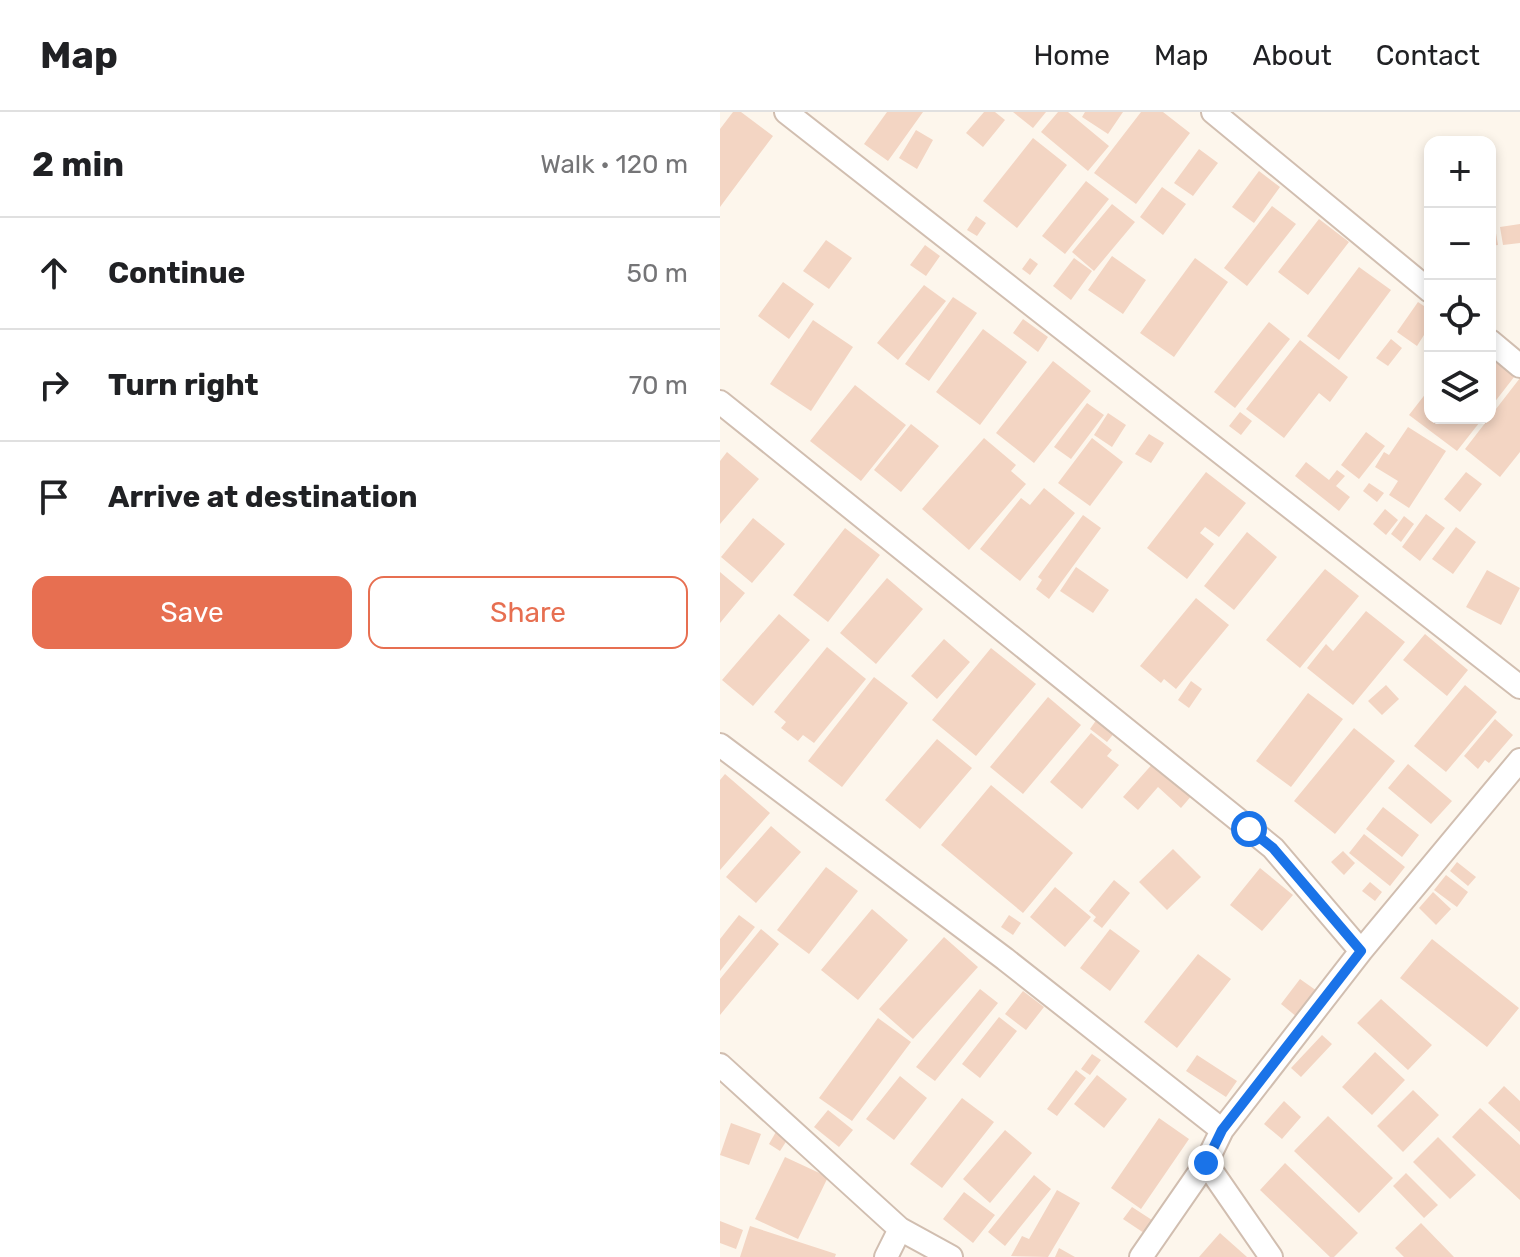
<!DOCTYPE html>
<html lang="en">
<head>
<meta charset="utf-8">
<style>
  :root { --surface:#fff; --page:#f6f6f6; --text:#202124; --muted:#757577; --line:#e0e0e0; --accent:#e76f51 }
  body { margin:0; font-family:Rubik,sans-serif; background:var(--page); color:var(--text) }
  .controls { position:absolute; right:24px; top:24px; display:grid; overflow:hidden; border-radius:16px; box-shadow:0 4px 12px #0003 }
  .controls button { width:72px; height:72px; display:grid; place-items:center; padding:0; border:0; border-bottom:2px solid var(--line); background:var(--surface); color:var(--text); font:40px sans-serif }
  .stop { position:absolute; width:24px; height:24px; margin:-18px; border:6px solid #1a73e8; border-radius:50%; background:#fff }
  .stop.end { background:#1a73e8; border-color:#fff; box-shadow:0 2px 8px #0008 }
  .list { margin:0; padding:0; list-style:none }
  h2 { display:flex; justify-content:space-between; align-items:center; height:104px; margin:0; padding:0 32px; font-size:34px }
  h2 small { font-size:26px; font-weight:400; color:var(--muted) }
  .list li { display:grid; grid-template-columns:52px 1fr auto; gap:24px; align-items:center; box-sizing:border-box; height:112px; padding:0 32px; border-top:2px solid var(--line) }
  .list b { display:block; font-size:30px; white-space:nowrap }
  .list em { font-size:26px; font-style:normal; color:var(--muted) }
  .actions { display:flex; gap:16px; padding:24px 32px }
  .actions a { flex:1; padding:18px 0; border:2px solid var(--accent); border-radius:16px; text-align:center; font-size:28px; color:var(--accent) }
  .actions .main { background:var(--accent); color:#fff }
  .icon { flex:none; width:44px; height:44px; fill:none; stroke:currentColor; stroke-width:2; stroke-linecap:round; stroke-linejoin:round }
  .map { position:relative; flex:none; width:800px; height:1145px; overflow:hidden }
  header { display:flex; align-items:center; gap:48px; box-sizing:border-box; height:112px; padding:0 40px; background:var(--surface); border-bottom:2px solid var(--line) }
  header strong { font-size:38px }
  nav { display:flex; gap:44px; margin-inline-start:auto; font-size:28px }
  main { display:flex }
  aside { flex:1; background:var(--surface) }
  .map>svg:first-child { display:block }
  .building { fill:#f3d5c3 }
  .lines { fill:none; stroke-linecap:round; stroke-linejoin:round }
  .street-casing { stroke:#d1beb0; stroke-width:26 }
  .street { stroke:#fff; stroke-width:22 }
  .route { stroke:#1a73e8; stroke-width:10 }
</style>
</head>
<body>
<header>
<strong>Map</strong>
<nav><a>Home</a><a>Map</a><a>About</a><a>Contact</a></nav>
</header>
<main>
<aside>
<h2>2 min<small>Walk · 120 m</small></h2>
<ul class="list">
<li><svg class="icon" aria-label="ahead" viewBox="0 0 24 24"><path d="M12 20V5M6 11l6-6 6 6"/></svg><div><b>Continue</b></div><em>50 m</em></li>
<li><svg class="icon" aria-label="right" viewBox="0 0 24 24"><path d="M7 20v-9h11M14 6l5 5-5 5"/></svg><div><b>Turn right</b></div><em>70 m</em></li>
<li><svg class="icon" aria-label="arrive" viewBox="0 0 24 24"><path d="M6 21V4h12l-3 4 3 4H6"/></svg><div><b>Arrive at destination</b></div></li>
</ul>
<div class="actions"><a class="main">Save</a><a>Share</a></div>
</aside>
<div class="map">
<svg width="800" height="1145" viewBox="0 0 800 1145">
  <rect width="100%" height="100%" fill="#fdf6ec"/>
  <!-- building -->
  <path class="building" d="M13 0H21L53 24 0 95V17Z
    M167 0H203L168 49 144 32Z
    M264 0H275L285 8 263 35 246 21Z
    M293 0H326L313 16Z
    M338 0H348L389 34 368 59 321 20Z
    M365 0H403L388 22 362 5Z
    M421 0H443L470 21 416 92 374 61Z
    M196 18 213 28 197 57 179 46Z
    M313 26 347 53 297 116 263 89Z
    M479 37 498 51 473 84 454 71Z
    M539 59 560 75 534 111 512 95Z
    M366 69 389 87 345 142 322 124Z
    M442 75 466 92 443 123 420 105Z
    M392 92 415 110 374 159 352 140Z
    M552 94 576 112 527 174 504 156Z
    M256 104 266 111 257 124 247 118Z
    M599 107 629 130 588 183 558 160Z
    M800 112V131L783 133 780 115Z
    M770 115H775L778 133 770 134Z
    M106 128 132 146 109 177 83 159Z
    M205 133 220 144 206 164 190 153Z
    M392 144 426 168 403 202 368 178Z
    M310 146 318 152 310 163 302 157Z
    M354 146 372 159 351 188 333 174Z
    M475 146 508 170 454 245 420 221Z
    M639 155 671 178 619 248 587 224Z
    M63 170 94 192 69 227 38 204Z
    M204 173 226 189 178 248 157 231Z
    M233 185 257 201 209 269 185 252Z
    M698 190 710 198V227L704 223 697 234 677 220Z
    M303 207 328 225 318 240 293 221Z
    M93 208 133 235 91 299 50 272Z
    M549 210 570 227 515 296 494 280Z
    M263 217 307 250 260 313 216 280Z
    M671 227 682 236 668 254 656 246Z
    M580 228 628 265 610 290 599 281 564 326 526 297Z
    M770 240 798 260 770 296Z
    M333 249 371 279 314 351 276 321Z
    M800 266V340L780 365 745 337Z
    M135 273 186 313 141 369 90 329Z
    M710 276V306H763L737 339 689 303Z
    M367 291 384 303 351 347 334 335Z
    M520 300 532 309 521 323 509 314Z
    M388 301 406 313 392 335 374 323Z
    M191 312 219 334 181 380 154 358Z
    M688 315 726 339 689 396 669 383 678 369 655 355 664 340 669 343Z
    M646 320 665 334 639 367 621 353Z
    M429 322 444 331 431 351 415 342Z
    M264 326 296 353 291 359 306 372 249 438 202 397Z
    M372 326 403 350 370 394 338 371Z
    M7 340 39 367 0 412V349Z
    M586 350 609 368 617 358 625 364 616 374 630 385 619 399 575 364Z
    M486 360 526 391 499 425 485 415 480 421 494 432 467 467 427 436Z
    M746 360 762 372 740 400 724 387Z
    M649 371 664 381 657 390 643 379Z
    M324 376 355 401 300 469 260 437 301 386 310 393Z
    M665 397 678 408 666 423 653 412Z
    M706 402 725 416 700 449 682 435Z
    M363 403 381 416 329 487 316 477 322 468 318 465Z
    M684 404 694 412 681 430 671 422Z
    M33 406 65 432 32 471 1 445Z
    M736 415 756 430 733 462 712 447Z
    M125 416 160 443 108 510 73 483Z
    M527 420 557 445 514 498 484 474Z
    M356 455 389 478 373 501 340 479Z
    M605 457 639 484 580 556 546 528Z
    M767 458 800 476 781 513 746 495Z
    M0 460 25 481 0 511Z
    M167 466 203 497 156 552 120 521Z
    M476 486 509 513 456 577 444 567 441 571 420 554Z
    M646 499 685 530 633 593 587 556 606 532 613 539Z
    M59 502 90 528 33 594 2 568Z
    M705 522 748 558 727 584 683 548Z
    M224 527 250 550 217 587 191 564Z
    M107 535 146 567 94 631 83 623 78 629 61 616 66 610 54 600Z
    M271 536 316 572 256 644 212 608Z
    M154 565 188 591 122 675 88 649Z
    M471 569 482 577 469 596 458 588Z
    M666 573 679 587 662 603 648 589Z
    M745 573 777 600 726 660 694 634Z
    M588 581 623 607 571 675 536 649Z
    M328 585 361 613 303 682 270 655Z
    M377 607 395 620 387 630 370 617Z
    M775 607 793 623 769 651 765 648 758 657 744 644Z
    M634 616 675 649 615 722 574 689Z
    M371 621 392 638 387 644 399 653 362 697 330 670Z
    M217 627 252 656 200 717 165 688Z
    M435 649 473 682 461 696 438 675 418 698 403 685Z
    M688 652 732 689 711 712 668 676Z
    M5 662 50 701 0 758V668Z
    M271 673 353 741 303 801 221 733Z
    M663 695 699 723 682 745 646 717Z
    M51 714 81 740 36 791 6 765Z
    M644 722 685 755 670 774 629 741Z
    M453 737 481 765 447 798 419 770Z
    M623 739 635 751 624 763 611 750Z
    M737 750 756 765 748 774 730 759Z
    M106 755 138 779 89 842 57 818Z
    M540 756 573 783 542 819 510 793Z
    M726 763 748 780 737 795 714 778Z
    M394 768 410 781 382 816 373 809 376 805 369 799Z
    M650 770 662 780 655 789 642 779Z
    M335 775 371 805 345 835 310 805Z
    M713 780 731 797 716 813 699 796Z
    M152 797 188 828 138 888 101 858Z
    M19 803 35 815 0 859V827Z
    M289 803 301 811 293 823 281 815Z
    M41 817 59 832 0 903V867Z
    M390 817 420 839 390 879 360 856Z
    M224 825 258 855 193 927 159 897Z
    M712 827 799 896 767 935 680 866Z
    M478 842 511 867 457 936 424 910Z
    M580 867 597 879 577 905 561 892Z
    M260 877 278 891 215 969 196 955Z
    M303 879 324 895 306 918 285 902Z
    M661 887 712 933 688 958 637 911Z
    M279 905 297 919 260 966 242 952Z
    M158 906 191 930 132 1009 99 986Z
    M602 923 612 932 581 965 571 956Z
    M655 940 685 968 652 1003 622 975Z
    M372 942 381 948 370 963 361 957Z
    M477 943 517 969 506 985 466 959Z
    M356 958 366 966 337 1004 327 997Z
    M377 963 407 987 384 1016 354 992Z
    M180 964 207 986 174 1028 146 1007Z
    M784 974 800 989V1020L768 991Z
    M693 978 719 1003 683 1040 657 1014Z
    M242 986 274 1010 222 1076 190 1052Z
    M564 989 581 1005 562 1027 544 1012Z
    M760 996 800 1033V1088L732 1025Z
    M108 998 133 1018 119 1035 94 1015Z
    M608 1004 673 1066 639 1101 574 1039Z
    M439 1006 469 1027 421 1097 391 1076Z
    M11 1011 41 1022 29 1053 0 1043Z
    M57 1018 69 1025 60 1039 49 1032Z
    M285 1018 312 1041 270 1091 243 1067Z
    M718 1025 756 1063 730 1087 693 1050Z
    M65 1045 108 1065 78 1127 35 1107Z
    M565 1051 638 1121 614 1145H610L540 1078Z
    M686 1061 718 1093 704 1106 673 1074Z
    M314 1063 331 1077 285 1134 268 1120Z
    M337 1078 360 1091 328 1145 291 1144 302 1124 309 1127Z
    M244 1080 275 1103 253 1131 223 1107Z
    M412 1095 432 1108 424 1121 403 1107Z
    M0 1109 23 1118 16 1137 0 1131Z
    M701 1111 734 1145H684L675 1136Z
    M30 1114 116 1142 115 1145H20Z
    M500 1121 527 1145H479Z
    M339 1136 355 1145H335Z"/>
  <g class="lines">
    <defs>
      <path id="street" d="M66 0 800 575
        M493 0 710 179
        M770 229 800 254
        M0 290 553 736 641 839
        M0 633 285 847 502 1018
        M0 953 180 1117 231 1145
        M486 1051 551 1145
        M166 1145 180 1117
        M421 1145 486 1051 502 1018 641 839 800 648"/>
    </defs>
    <!-- street casing -->
    <use href="#street" class="street-casing"/>
    <!-- street -->
    <use href="#street" class="street"/>
  </g>
  <g class="lines">
    <!-- route -->
    <path class="route" d="M486 1051 502 1018 641 839 553 736 529 717"/>
  </g>
</svg>
<div class="controls">
<button>+</button>
<button>−</button>
<button><svg class="icon" aria-label="locate" viewBox="0 0 24 24"><circle cx="12" cy="12" r="6"/><path d="M12 2v4M12 18v4M2 12h4M18 12h4"/></svg></button>
<button><svg class="icon" aria-label="layers" viewBox="0 0 24 24"><path d="M12 4l9 5-9 5-9-5zM3 14l9 5 9-5"/></svg></button>
</div>
<div class="stop" style="left:529px;top:717px"></div>
<div class="stop end" style="left:486px;top:1051px"></div>
</div>
</main>
</body>
</html>
